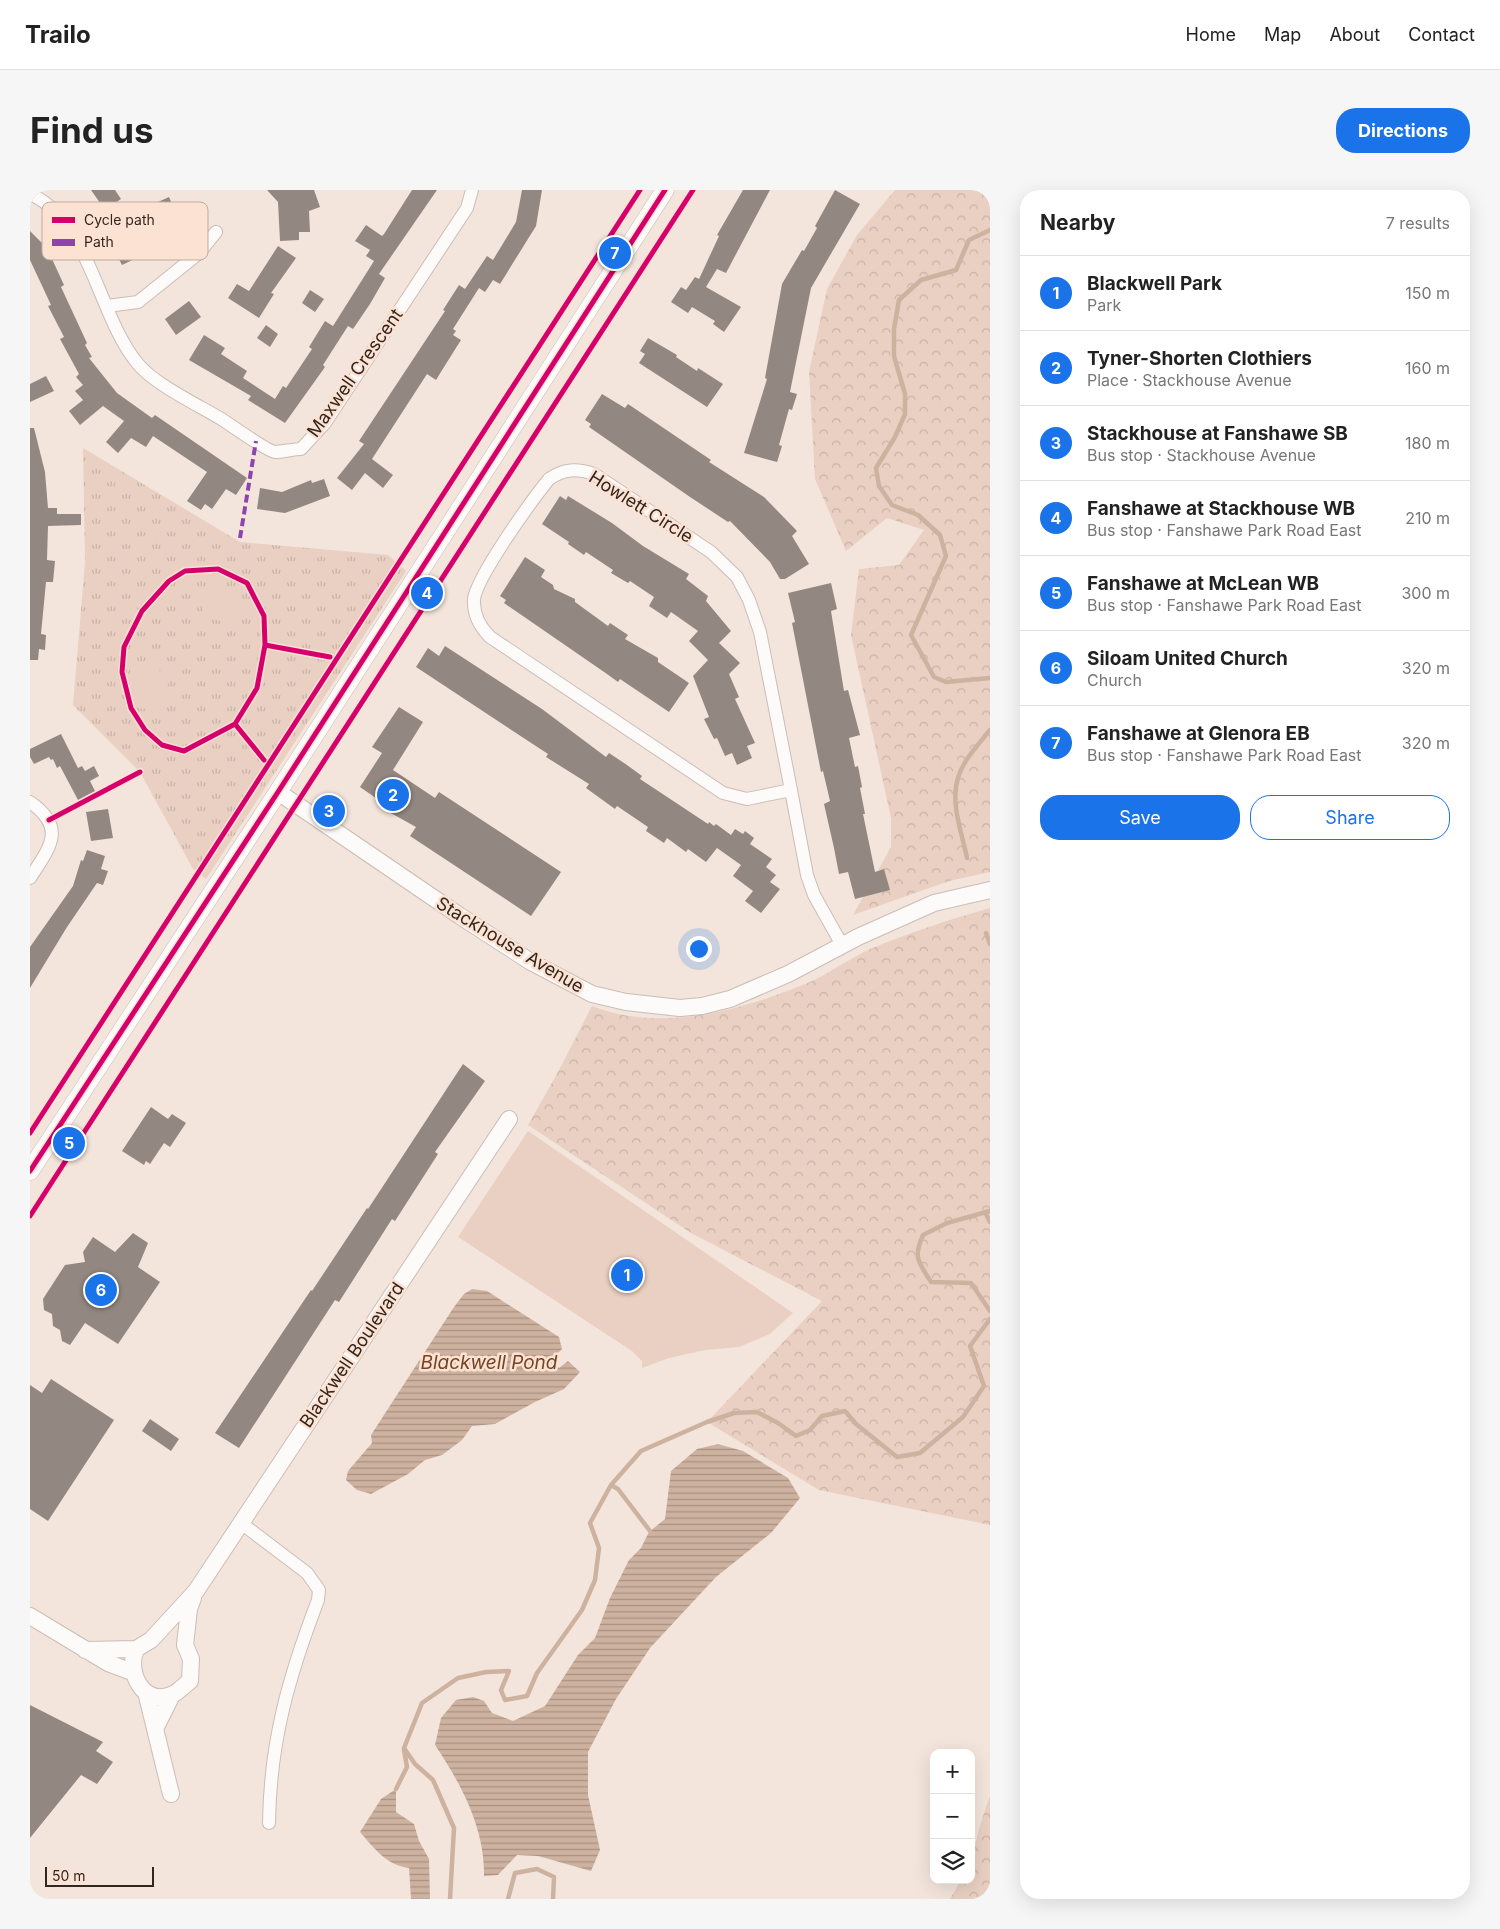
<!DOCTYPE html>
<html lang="en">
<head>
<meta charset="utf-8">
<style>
  :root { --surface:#fff; --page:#f6f6f6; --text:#222; --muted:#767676; --line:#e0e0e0; --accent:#1a73e8 }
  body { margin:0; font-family:Inter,sans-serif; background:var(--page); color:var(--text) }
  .controls { position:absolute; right:15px; bottom:15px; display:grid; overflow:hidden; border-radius:10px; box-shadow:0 5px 20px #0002 }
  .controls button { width:45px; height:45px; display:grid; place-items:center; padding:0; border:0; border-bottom:1px solid var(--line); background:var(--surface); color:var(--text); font:25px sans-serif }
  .scale { position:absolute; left:15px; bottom:12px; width:109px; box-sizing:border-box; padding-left:5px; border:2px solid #32261f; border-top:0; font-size:14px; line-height:18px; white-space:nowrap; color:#32261f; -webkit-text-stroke:4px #fce2d3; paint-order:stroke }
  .you { position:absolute; left:668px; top:758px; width:18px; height:18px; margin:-12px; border:4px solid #fff; border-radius:50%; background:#1a73e8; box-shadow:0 0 0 8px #1a73e833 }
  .badge { display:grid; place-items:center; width:32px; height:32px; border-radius:50%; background:var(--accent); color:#fff; font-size:16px; font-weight:700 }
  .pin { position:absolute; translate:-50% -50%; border:2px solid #fff; box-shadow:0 1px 5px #0006 }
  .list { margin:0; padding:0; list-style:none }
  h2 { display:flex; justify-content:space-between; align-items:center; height:65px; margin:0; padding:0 20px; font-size:21px }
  h2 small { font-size:16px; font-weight:400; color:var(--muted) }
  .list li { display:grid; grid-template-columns:32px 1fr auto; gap:15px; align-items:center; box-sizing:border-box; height:75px; padding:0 20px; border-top:1px solid var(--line) }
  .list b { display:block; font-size:19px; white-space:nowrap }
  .list p { margin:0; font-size:16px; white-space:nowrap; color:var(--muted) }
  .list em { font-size:16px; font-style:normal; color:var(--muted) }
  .actions { display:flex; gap:10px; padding:15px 20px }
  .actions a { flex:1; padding:11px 0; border:1px solid var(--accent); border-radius:20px; text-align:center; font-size:18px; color:var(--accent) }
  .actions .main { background:var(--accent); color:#fff }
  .icon { flex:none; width:28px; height:28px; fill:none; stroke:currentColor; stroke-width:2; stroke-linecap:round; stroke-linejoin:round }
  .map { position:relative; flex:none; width:960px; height:1709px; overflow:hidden; border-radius:20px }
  header { display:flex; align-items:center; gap:30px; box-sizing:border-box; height:70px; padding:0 25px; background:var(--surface); border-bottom:1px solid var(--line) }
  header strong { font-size:24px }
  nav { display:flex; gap:28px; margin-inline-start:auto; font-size:18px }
  .intro { display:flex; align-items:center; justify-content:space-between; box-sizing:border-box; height:120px; padding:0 30px }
  h1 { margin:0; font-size:35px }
  .button { padding:12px 22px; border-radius:20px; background:var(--accent); color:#fff; font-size:18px; font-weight:700 }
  main { display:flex; gap:30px; padding:0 30px }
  aside { flex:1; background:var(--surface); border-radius:20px; box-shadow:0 5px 20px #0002 }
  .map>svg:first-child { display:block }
  .grass { fill:url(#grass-tufts) }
  .forest { fill:url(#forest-crowns) }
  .green { fill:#e9d0c2 }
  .water { fill:url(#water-rules) }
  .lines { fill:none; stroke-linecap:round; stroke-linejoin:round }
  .stream { stroke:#ceb2a0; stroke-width:4.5 }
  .building { fill:#938881 }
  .minor-casing { stroke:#cabdb6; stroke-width:14 }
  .tertiary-casing { stroke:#cabdb6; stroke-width:18 }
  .secondary-casing { stroke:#cabdb6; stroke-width:19 }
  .minor { stroke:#fdfbfa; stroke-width:12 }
  .tertiary { stroke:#fdfbfa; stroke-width:16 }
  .secondary { stroke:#fdfbfa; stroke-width:18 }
  .quiet { stroke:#8e44ad; stroke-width:4; stroke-dasharray:8 4; stroke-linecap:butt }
  .cycleway-casing { stroke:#fce2d3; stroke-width:8 }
  .cycleway { stroke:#d6006c; stroke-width:5 }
  .labels { text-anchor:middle; stroke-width:5; stroke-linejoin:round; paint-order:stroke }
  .street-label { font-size:18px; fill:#32261f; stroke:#fce2d3 }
  .water-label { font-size:19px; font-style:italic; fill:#754424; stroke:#fce2d3 }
  .key { fill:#fce2d3; stroke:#bfaa9d; stroke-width:1 }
  .key-label { font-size:14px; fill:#32261f }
</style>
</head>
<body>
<header>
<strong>Trailo</strong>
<nav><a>Home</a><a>Map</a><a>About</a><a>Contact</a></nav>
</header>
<div class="intro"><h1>Find us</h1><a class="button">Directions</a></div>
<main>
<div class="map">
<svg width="960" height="1709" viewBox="0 0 960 1709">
  <defs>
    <pattern id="grass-tufts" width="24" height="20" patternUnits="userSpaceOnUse" patternTransform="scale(1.25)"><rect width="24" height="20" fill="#e9d0c2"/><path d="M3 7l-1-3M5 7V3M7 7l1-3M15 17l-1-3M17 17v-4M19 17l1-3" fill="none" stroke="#c8b2a6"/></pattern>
    <pattern id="forest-crowns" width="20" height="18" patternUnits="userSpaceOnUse" patternTransform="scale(1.25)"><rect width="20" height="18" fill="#e9d0c2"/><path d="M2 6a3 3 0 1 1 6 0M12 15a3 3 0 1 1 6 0" fill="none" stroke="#c8b2a6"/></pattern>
    <pattern id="water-rules" width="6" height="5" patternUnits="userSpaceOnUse" patternTransform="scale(1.25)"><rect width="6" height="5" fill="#ceb2a0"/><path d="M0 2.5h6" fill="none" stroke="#a89182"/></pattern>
  </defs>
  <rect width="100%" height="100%" fill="#f3e5dc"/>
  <!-- grass -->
  <path class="grass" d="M53 258 210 352 358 365 376 381 176 689 163 679 110 582 43 515 55 372Z"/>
  <!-- forest -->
  <path class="forest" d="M865 0H960V682L919 691 823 725 861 657V628L821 445 829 379 869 375 894 340 857 328 816 361 785 289 779 182 797 99 827 45Z
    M960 718V1335L789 1300 677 1232 792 1111 661 1043 498 935 528 882 562 816C632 844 716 819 782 791 801 782 819 769 838 760 878 743 918 730 960 718Z
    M960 1606V1709H920L931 1690H941C941 1661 950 1634 960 1606Z"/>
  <!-- green -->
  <path class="green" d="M182 401 212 412 203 434 170 426Z
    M118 473C156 491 135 527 105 517L101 508 100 481Z
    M498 941 763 1123 740 1144 709 1157 675 1160 639 1168 612 1178V1171L602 1161 428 1047Z"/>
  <!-- water -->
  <path class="water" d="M442 1099 457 1101 529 1147 532 1159 522 1169 529 1178 538 1171 550 1182 534 1199 505 1212 465 1234 442 1236 432 1250 412 1265 395 1270 378 1284 341 1304 327 1300 316 1290 318 1281 342 1253 341 1245 424 1117 434 1104Z
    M688 1254 713 1261 758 1288 770 1308 741 1343 686 1387 620 1458 586 1509 558 1562V1605L570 1660 561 1681 508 1666 487 1665 468 1685 454 1686C455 1638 431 1594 405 1555L411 1528 426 1510 443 1507 454 1511 462 1523 483 1531 515 1516 548 1465 565 1448 580 1408 599 1370 611 1358 619 1342 635 1329 641 1281 667 1259Z
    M366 1599V1622L384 1634 389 1651 399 1669 400 1709H381L379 1678C356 1675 345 1659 330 1642L351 1609Z"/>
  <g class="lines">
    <!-- stream -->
    <path class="stream" d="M960 40 939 50 926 80 891 90 869 110 864 139V166L875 204V224L865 247 846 278 849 296 862 315 888 325 910 345 916 366 881 445 904 487 916 492 960 488
      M937 668C932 643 920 613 928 588 933 570 949 554 960 540
      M956 743 960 754
      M960 1021 917 1033 893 1045C883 1068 888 1071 901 1092L941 1093 960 1121
      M955 1022 960 1032
      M581 1295 588 1299 620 1341
      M366 1599 377 1577 374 1560
      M420 1709 424 1638 403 1590 385 1574 374 1558 392 1513 428 1488 456 1482 479 1481 471 1500 475 1510 497 1506 507 1483 552 1420 565 1390 569 1358 560 1333 581 1295 611 1261 677 1232 704 1223 727 1222 748 1233 766 1246 780 1240 792 1226 815 1221 826 1234 867 1267 890 1263 933 1227 954 1196 940 1156 960 1129
      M478 1709 485 1683 507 1679 524 1687 523 1709"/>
  </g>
  <!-- building -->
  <path class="building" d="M61 0H85L91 9 75 20Z
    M237 0H284L290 17 279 21 280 42H269V50L250 51 248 12Z
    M382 0H407L349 84 355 88 340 114 323 139 318 136 293 175 295 177 255 233 218 210 221 206 159 170 174 145 195 158 191 164 217 181 213 188 245 209 253 196 256 198 282 159 279 157 295 131 303 136 344 71 336 66 340 60 325 51 336 35 352 46 354 44Z
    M492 0H512L506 36 470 94 463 90 455 102 449 98 423 139 426 141 423 145 431 150 414 177 406 190 397 184 342 269 363 285 353 298 335 283 322 300 307 288 334 254 329 251 415 121 413 120 429 95 435 99 457 66 463 70 486 32Z
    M713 0H740L696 83 687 79 676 97 711 117 694 142 683 134 685 131 662 117 658 123 641 112 651 97 656 100 665 87 669 89 689 46 687 45Z
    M805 0 830 14 781 98 760 202 767 204 762 220 759 219 749 255 752 256 747 272 714 263 737 189 735 188 752 94 772 60 774 61 787 38 785 36Z
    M139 7 145 21 139 24 141 29 114 41 106 22Z
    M0 41 17 58 34 95 31 97 57 153 55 155 62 167 59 168 87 203 122 228 125 225 217 288 206 305 196 299 182 319 175 314 171 320 157 311 177 282 123 246 116 257 101 248 88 263 76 252 94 231 73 216 50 235 39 221 53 210 45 201 53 195 46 187 49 184 30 149 34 147 18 116 21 115 0 70Z
    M110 44 119 62 92 75 83 57Z
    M248 56 266 68 241 103 244 104 229 128 198 108 207 94 219 101Z
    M280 100 294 109 285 122 272 113Z
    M159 111 171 127 146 145 135 129Z
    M236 135 248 144 240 157 227 148Z
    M618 148 647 165 646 167 667 181 668 178 693 194 677 217 609 173 615 164 610 161Z
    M16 186 24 201 0 212V194Z
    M572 204 595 218 598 214 681 270 679 272 734 307 767 341 762 346 779 374 755 389H750L740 372 700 331 698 332 660 307 559 237 561 234 555 230Z
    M0 238H4L15 282 18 318H27V324H51V335L18 336 17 370 25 371 23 392H16L11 444 16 445 15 460 9 459 8 470H0Z
    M294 289 300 306 255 323 227 319 230 298 252 302 281 290 282 293Z
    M530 306 536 310 538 306 582 333 613 356 659 384 656 389 678 406 676 411 701 441 689 453 710 473 699 484 709 507 705 509 725 553 717 556 722 568 707 575 702 563 695 566 687 548 684 549 674 529 679 527 663 486 678 470 659 451 668 441 641 422 637 428 619 416 624 407 600 391 598 393 581 383 583 380 556 362 554 365 538 354 539 352 512 334Z
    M495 367 515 380 511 387 523 395 524 399 545 409V412L578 436 580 433 598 445 595 449 628 468V472L659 493 639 522 590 489 588 492 577 484 474 413 476 410 470 406Z
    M801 393 807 419 801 421 814 501 818 500 830 545 819 548 825 577 828 576 832 597 830 598 835 624H833L845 682 854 679 860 700 825 709 818 682 809 684 804 658 794 614 800 611 793 581 791 582 762 433 765 432 758 403Z
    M415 456 512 519 576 567 579 563 597 575 612 586 610 589 678 634 679 632 684 636 686 634 701 645 705 639 713 644 715 641 724 648 720 654 742 669 736 677 746 685 740 692 750 699 731 723 715 711 723 701 703 686 711 675 687 658 676 672 658 659 656 662 637 648 634 653 616 641 618 637 587 616 585 619 556 598 559 594 516 567 518 564 386 477 398 458 409 466Z
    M369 517 393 532 363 580 405 608 409 602 531 682 501 726 380 646 386 637 350 617 353 613 330 597 352 563 342 557Z
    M31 544 48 578 52 576 55 581 64 576 69 586 60 591 65 601 48 610 30 576 27 578 23 569 21 570 19 567 4 574 0 567V559Z
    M78 619 83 648 61 651 56 622Z
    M57 660 75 666 71 679 78 681 73 695 67 693 37 737 0 798V757L43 696 51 670 53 671Z
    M433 874 455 891 405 962 408 964 365 1031 362 1029 309 1112 305 1110 209 1258 185 1243 281 1100 282 1101 337 1018 338 1019Z
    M121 917 138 929 142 924 156 933 140 957 134 953 120 974 116 971 114 975 92 961Z
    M103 1043 118 1053 108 1077 130 1092 88 1154 55 1133 40 1155 32 1151 30 1140 23 1136 22 1124 14 1120 13 1109 35 1075 55 1072 53 1062 63 1047 85 1062Z
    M21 1189 84 1230 18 1331 0 1319V1195L12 1203Z
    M120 1229 149 1249 141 1261 112 1241Z
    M0 1515 73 1552 66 1561 83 1572 67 1594 51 1585 0 1648Z"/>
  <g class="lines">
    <defs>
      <path id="minor" d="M0 4C60 30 68 127 108 174 124 194 170 216 193 230 202 236 237 261 245 262 253 262 263 259 271 259L295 233 437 18 442 0
        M77 116 108 112 169 63 186 42
        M761 600 730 442 719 410 707 387 681 362 564 284C546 278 534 279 519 289 502 310 447 386 444 409 443 424 449 436 460 447L693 603 717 609 761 600 777 685 784 705 812 755
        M0 612C37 638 20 657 0 688
        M211 1333 277 1383 289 1400 288 1410C259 1486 240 1551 239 1633"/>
      <path id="tertiary" d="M248 602 430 726 501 772 562 804 596 812 650 818 672 816 700 809 758 784 828 747 904 713 960 700
        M0 1426 78 1473 102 1482
        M106 1459C96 1482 113 1516 141 1505 148 1503 154 1495 160 1491L161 1469 155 1455 159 1419 163 1408
        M55 1460 106 1459 121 1450 166 1401 479 929
        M116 1502 141 1604
        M125 1539 142 1505"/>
      <path id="secondary" d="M0 981 248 602 635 0"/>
    </defs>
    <!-- minor casing -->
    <use href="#minor" class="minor-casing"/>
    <!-- tertiary casing -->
    <use href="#tertiary" class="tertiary-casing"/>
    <!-- secondary casing -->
    <use href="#secondary" class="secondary-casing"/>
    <!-- minor -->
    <use href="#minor" class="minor"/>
    <!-- tertiary -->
    <use href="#tertiary" class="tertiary"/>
    <!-- secondary -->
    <use href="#secondary" class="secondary"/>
    <!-- quiet -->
    <path class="quiet" d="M210 348 226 251"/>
    <defs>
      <path id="cycleway" d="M205 534 154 561 132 555 115 540 101 518 92 482 94 457 112 421 139 391 155 381 188 379 217 393 234 426 235 455
        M234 570 205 534 227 498 235 455 300 467
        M19 630 110 582
        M0 943 610 0
        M0 981 248 602 635 0
        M0 1026 663 0"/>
    </defs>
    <!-- cycleway casing -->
    <use href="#cycleway" class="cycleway-casing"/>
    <!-- cycleway -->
    <use href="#cycleway" class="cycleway"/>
  </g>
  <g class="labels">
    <!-- street labels -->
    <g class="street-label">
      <text transform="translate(325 183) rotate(-55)" y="6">Maxwell Crescent</text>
      <text transform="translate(611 317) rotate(32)" y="6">Howlett Circle</text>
      <text transform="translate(480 755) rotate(31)" y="6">Stackhouse Avenue</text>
      <text transform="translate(322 1165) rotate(-56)" y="6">Blackwell Boulevard</text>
    </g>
    <!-- water labels -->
    <g class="water-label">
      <text x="459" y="1179">Blackwell Pond</text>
    </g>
  </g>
  <!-- legend -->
  <rect x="12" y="12" width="166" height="58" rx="8" class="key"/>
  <rect x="22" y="27" width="23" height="6" fill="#d6006c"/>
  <rect x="22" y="49" width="23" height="7" fill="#8e44ad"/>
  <g class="key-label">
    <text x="54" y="35">Cycle path</text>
    <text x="54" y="57">Path</text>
  </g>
</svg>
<div class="controls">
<button>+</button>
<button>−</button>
<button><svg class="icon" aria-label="layers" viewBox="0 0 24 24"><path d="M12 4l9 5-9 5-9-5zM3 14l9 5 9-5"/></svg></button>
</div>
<div class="scale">50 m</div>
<div class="you"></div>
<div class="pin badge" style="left:597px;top:1085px">1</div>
<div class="pin badge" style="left:363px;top:605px">2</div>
<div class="pin badge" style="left:299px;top:621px">3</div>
<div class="pin badge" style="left:397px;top:403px">4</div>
<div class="pin badge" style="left:39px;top:953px">5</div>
<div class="pin badge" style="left:71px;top:1100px">6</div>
<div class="pin badge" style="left:585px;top:63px">7</div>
</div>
<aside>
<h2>Nearby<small>7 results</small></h2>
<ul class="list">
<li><span class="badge">1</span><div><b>Blackwell Park</b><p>Park</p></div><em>150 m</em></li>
<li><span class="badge">2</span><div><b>Tyner-Shorten Clothiers</b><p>Place · Stackhouse Avenue</p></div><em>160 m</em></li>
<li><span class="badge">3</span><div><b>Stackhouse at Fanshawe SB</b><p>Bus stop · Stackhouse Avenue</p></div><em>180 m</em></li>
<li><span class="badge">4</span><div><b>Fanshawe at Stackhouse WB</b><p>Bus stop · Fanshawe Park Road East</p></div><em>210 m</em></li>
<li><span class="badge">5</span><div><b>Fanshawe at McLean WB</b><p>Bus stop · Fanshawe Park Road East</p></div><em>300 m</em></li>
<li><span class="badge">6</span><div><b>Siloam United Church</b><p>Church</p></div><em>320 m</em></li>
<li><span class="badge">7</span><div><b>Fanshawe at Glenora EB</b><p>Bus stop · Fanshawe Park Road East</p></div><em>320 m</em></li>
</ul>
<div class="actions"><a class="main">Save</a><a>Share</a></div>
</aside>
</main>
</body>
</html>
